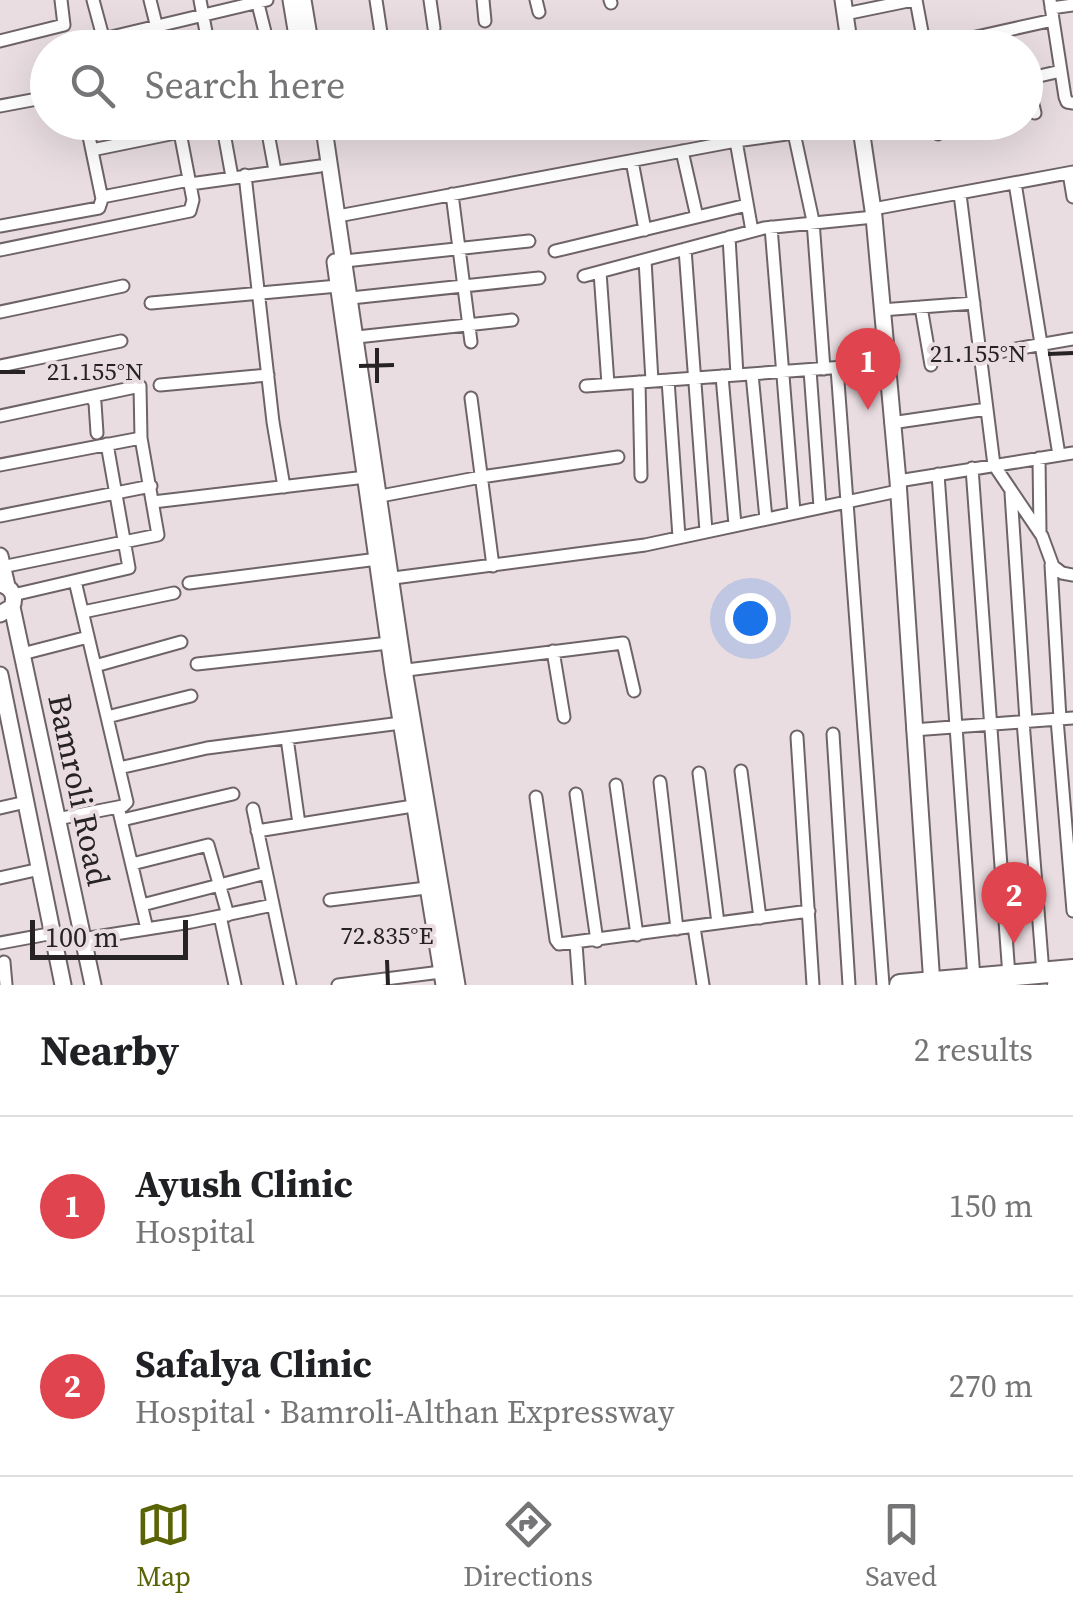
<!DOCTYPE html>
<html lang="en">
<head>
<meta charset="utf-8">
<style>
  :root { --surface:#fff; --page:#f6f6f6; --text:#202124; --muted:#757577; --line:#e0e0e0; --accent:#5a6404 }
  body { margin:0; font-family:"Source Serif 4",serif; background:var(--page); color:var(--text) }
  .scale { position:absolute; left:30px; bottom:25px; width:158px; box-sizing:border-box; padding-left:10px; border:5px solid #272224; border-top:0; font-size:28px; line-height:35px; white-space:nowrap; color:#272224; -webkit-text-stroke:8px #e9dde1; paint-order:stroke }
  .you { position:absolute; left:750px; top:618px; width:35px; height:35px; margin:-25px; border:8px solid #fff; border-radius:50%; background:#1a73e8; box-shadow:0 0 0 15px #1a73e833 }
  .badge { display:grid; place-items:center; width:65px; height:65px; border-radius:50%; background:var(--accent); color:#fff; font-size:32px; font-weight:700 }
  .pin { position:absolute; translate:-50% -82px; filter:drop-shadow(0 2px 5px #0008) }
  .pin::after { content:''; position:absolute; top:52px; width:35px; height:30px; background:inherit; clip-path:polygon(0 0,100% 0,50% 100%) }
  .list { margin:0; padding:0; list-style:none }
  h2 { display:flex; justify-content:space-between; align-items:center; height:130px; margin:0; padding:0 40px; font-size:42px }
  h2 small { font-size:32px; font-weight:400; color:var(--muted) }
  .list li { display:grid; grid-template-columns:65px 1fr auto; gap:30px; align-items:center; box-sizing:border-box; height:180px; padding:0 40px; border-top:2px solid var(--line) }
  .list b { display:block; font-size:38px; white-space:nowrap }
  .list p { margin:0; font-size:32px; white-space:nowrap; color:var(--muted) }
  .list em { font-size:32px; font-style:normal; color:var(--muted) }
  .icon { flex:none; width:55px; height:55px; fill:none; stroke:currentColor; stroke-width:2; stroke-linecap:round; stroke-linejoin:round }
  .map { position:relative; flex:none; width:1073px; height:985px; overflow:hidden }
  .search { position:absolute; background:var(--surface); box-shadow:0 10px 40px #0002; left:30px; right:30px; top:30px; height:110px; display:flex; align-items:center; gap:25px; box-sizing:border-box; padding:0 35px; border-radius:55px; color:var(--muted); font-size:38px }
  .sheet { height:490px; background:var(--surface) }
  nav { display:flex; justify-content:space-around; align-items:center; box-sizing:border-box; height:140px; border-top:2px solid var(--line); background:var(--surface); font-size:28px; color:var(--muted) }
  nav a { display:grid; justify-items:center; gap:5px }
  nav .on { color:var(--accent) }
  .map>svg:first-child { display:block }
  .lines { fill:none; stroke-linecap:round; stroke-linejoin:round }
  .minor-casing { stroke:#6e6468; stroke-width:15 }
  .tertiary-casing { stroke:#6e6468; stroke-width:19 }
  .secondary-casing { stroke:#6e6468; stroke-width:21 }
  .primary-casing { stroke:#6e6468; stroke-width:24 }
  .minor { stroke:#fff; stroke-width:11 }
  .tertiary { stroke:#fff; stroke-width:15 }
  .secondary { stroke:#fff; stroke-width:18 }
  .primary { stroke:#fff; stroke-width:20 }
  .ticks { fill:none; stroke:#272224; stroke-width:4 }
  .labels { text-anchor:middle; stroke-width:8; stroke-linejoin:round; paint-order:stroke }
  .street-label { font-size:32px; fill:#272224; stroke:#e9dde1 }
  .ticks-label { font-size:25px; text-anchor:middle; fill:#272224; stroke:#e9dde1; stroke-width:8; stroke-linejoin:round; paint-order:stroke }
</style>
</head>
<body>
<div class="map">
<svg width="1073" height="985" viewBox="0 0 1073 985">
  <rect width="100%" height="100%" fill="#e9dde1"/>
  <g class="lines">
    <defs>
      <path id="minor" d="M93 0 106 48
        M150 0 162 48
        M200 0 209 48
        M257 0 269 48
        M376 0 381 33
        M430 0 434 28
        M483 0 485 21
        M536 0 539 12
        M610 0 611 3
        M916 0 925 48
        M1050 0 1065 97 1067 102 1073 103
        M1051 8 1073 5
        M845 14 913 0
        M103 39 267 0
        M0 41 64 25 61 0
        M927 48 1053 20
        M1026 79 1061 71
        M1027 79 1035 113
        M0 106 48 97
        M222 122 232 177
        M266 122 275 171
        M936 122 938 134
        M986 122 987 123
        M794 133 813 221 824 369
        M736 141 752 231
        M92 150 180 132
        M682 151 697 217
        M632 161 645 230
        M1069 173 1073 197
        M245 175 273 422 284 487
        M1015 183 1059 455
        M190 184 320 166
        M452 194 471 342
        M960 194 994 465 1042 536 1053 566 1062 573 1073 575
        M102 197 189 180
        M873 209 1073 172
        M338 216 736 141 860 124
        M0 226 99 208 102 199 86 122
        M771 227 794 512
        M729 237 737 375
        M685 249 706 531
        M0 250 190 211 193 200 178 122
        M555 251 747 205
        M645 260 652 381
        M345 261 529 241
        M600 272 608 384
        M584 276 764 228 874 217
        M351 298 539 278
        M151 303 338 286
        M921 307 931 365
        M881 310 974 303
        M0 312 123 286
        M357 337 512 320
        M981 355 1073 339
        M0 366 121 341
        M837 368 883 985
        M810 370 820 507
        M752 374 766 519
        M722 376 735 525
        M668 380 679 537
        M639 382 641 476
        M160 385 268 375
        M586 386 885 364
        M91 397 95 403 97 433
        M471 398 493 566
        M0 416 140 386 141 438 158 535 2 567
        M891 423 987 409
        M1039 458 1040 532
        M0 465 141 438
        M972 468 1009 976
        M938 474 974 979
        M898 481 1073 453
        M1011 493 1026 721
        M370 498 481 477 618 457
        M153 502 366 477
        M0 516 151 486
        M1051 565 1060 719
        M386 579 645 545 898 491
        M189 583 378 559
        M13 595 129 568 107 444
        M83 612 174 593
        M553 651 564 717
        M22 654 88 637
        M197 664 389 643
        M95 666 181 642
        M399 671 623 643 634 691
        M107 717 191 696
        M1057 719 1073 911
        M1023 721 1043 973
        M913 730 1073 718
        M833 734 849 985
        M797 737 813 985
        M287 738 299 824
        M119 768 207 748 401 723
        M741 771 760 918
        M699 773 718 923
        M660 782 677 929
        M616 785 637 935
        M576 794 597 941
        M536 797 556 940 559 944 809 911
        M118 807 147 929
        M0 808 26 802
        M253 809 290 985
        M57 819 123 806 127 802 75 581
        M122 820 233 794
        M257 831 413 806
        M132 864 208 845 228 915
        M0 878 40 869
        M330 900 426 888
        M142 905 266 873
        M220 916 235 985
        M694 927 703 985
        M83 939 191 922 273 905
        M0 943 54 933
        M576 944 579 985
        M4 962 6 985
        M338 985 441 972"/>
      <path id="tertiary" d="M291 0 299 48
        M303 0 311 48
        M843 0 850 48
        M323 122 404 670 457 985
        M860 122 874 217 898 481 932 985
        M335 262 393 672 444 985
        M0 556 7 586
        M0 584C12 587 16 596 12 607L0 614
        M12 607 93 985
        M0 675 63 985"/>
      <path id="secondary" d="M1057 985 1073 984"/>
      <path id="primary" d="M900 985 1073 970"/>
    </defs>
    <!-- minor casing -->
    <use href="#minor" class="minor-casing"/>
    <!-- tertiary casing -->
    <use href="#tertiary" class="tertiary-casing"/>
    <!-- secondary casing -->
    <use href="#secondary" class="secondary-casing"/>
    <!-- primary casing -->
    <use href="#primary" class="primary-casing"/>
    <!-- minor -->
    <use href="#minor" class="minor"/>
    <!-- tertiary -->
    <use href="#tertiary" class="tertiary"/>
    <!-- secondary -->
    <use href="#secondary" class="secondary"/>
    <!-- primary -->
    <use href="#primary" class="primary"/>
  </g>
  <!-- ticks -->
  <path class="ticks" d="M377 348V383M1048 354 1073 353M359 366 394 365M0 372H25M387 960 388 985"/>
  <g class="labels">
    <!-- street labels -->
    <g class="street-label">
      <text transform="translate(79 790) rotate(78)" y="11">Bamroli Road</text>
    </g>
  </g>
  <g class="ticks-label">
    <text x="978" y="362">21.155°N</text>
    <text x="95" y="380">21.155°N</text>
    <text x="387" y="944">72.835°E</text>
  </g>
</svg>
<div class="scale">100 m</div>
<div class="you"></div>
<div class="pin badge" style="left:868px;top:410px;background:#e0444e">1</div>
<div class="pin badge" style="left:1014px;top:944px;background:#e0444e">2</div>
<div class="search"><svg class="icon" aria-label="search" viewBox="0 0 24 24"><circle cx="10" cy="10" r="6"/><path d="M15 15l6 6"/></svg>Search here</div>
</div>
<section class="sheet">
<h2>Nearby<small>2 results</small></h2>
<ul class="list">
<li><span class="badge" style="background:#e0444e">1</span><div><b>Ayush Clinic</b><p>Hospital</p></div><em>150 m</em></li>
<li><span class="badge" style="background:#e0444e">2</span><div><b>Safalya Clinic</b><p>Hospital · Bamroli-Althan Expressway</p></div><em>270 m</em></li>
</ul>
</section>
<nav>
<a class="on"><svg class="icon" aria-label="map" viewBox="0 0 24 24"><path d="M3 6l6-2 6 2 6-2v14l-6 2-6-2-6 2zM9 4v14M15 6v14"/></svg>Map</a>
<a><svg class="icon" aria-label="directions" viewBox="0 0 24 24"><path d="M12 3l9 9-9 9-9-9zM9 14v-3h6M13 9l2 2-2 2"/></svg>Directions</a>
<a><svg class="icon" aria-label="saved" viewBox="0 0 24 24"><path d="M7 4h10v16l-5-4-5 4z"/></svg>Saved</a>
</nav>
</body>
</html>
